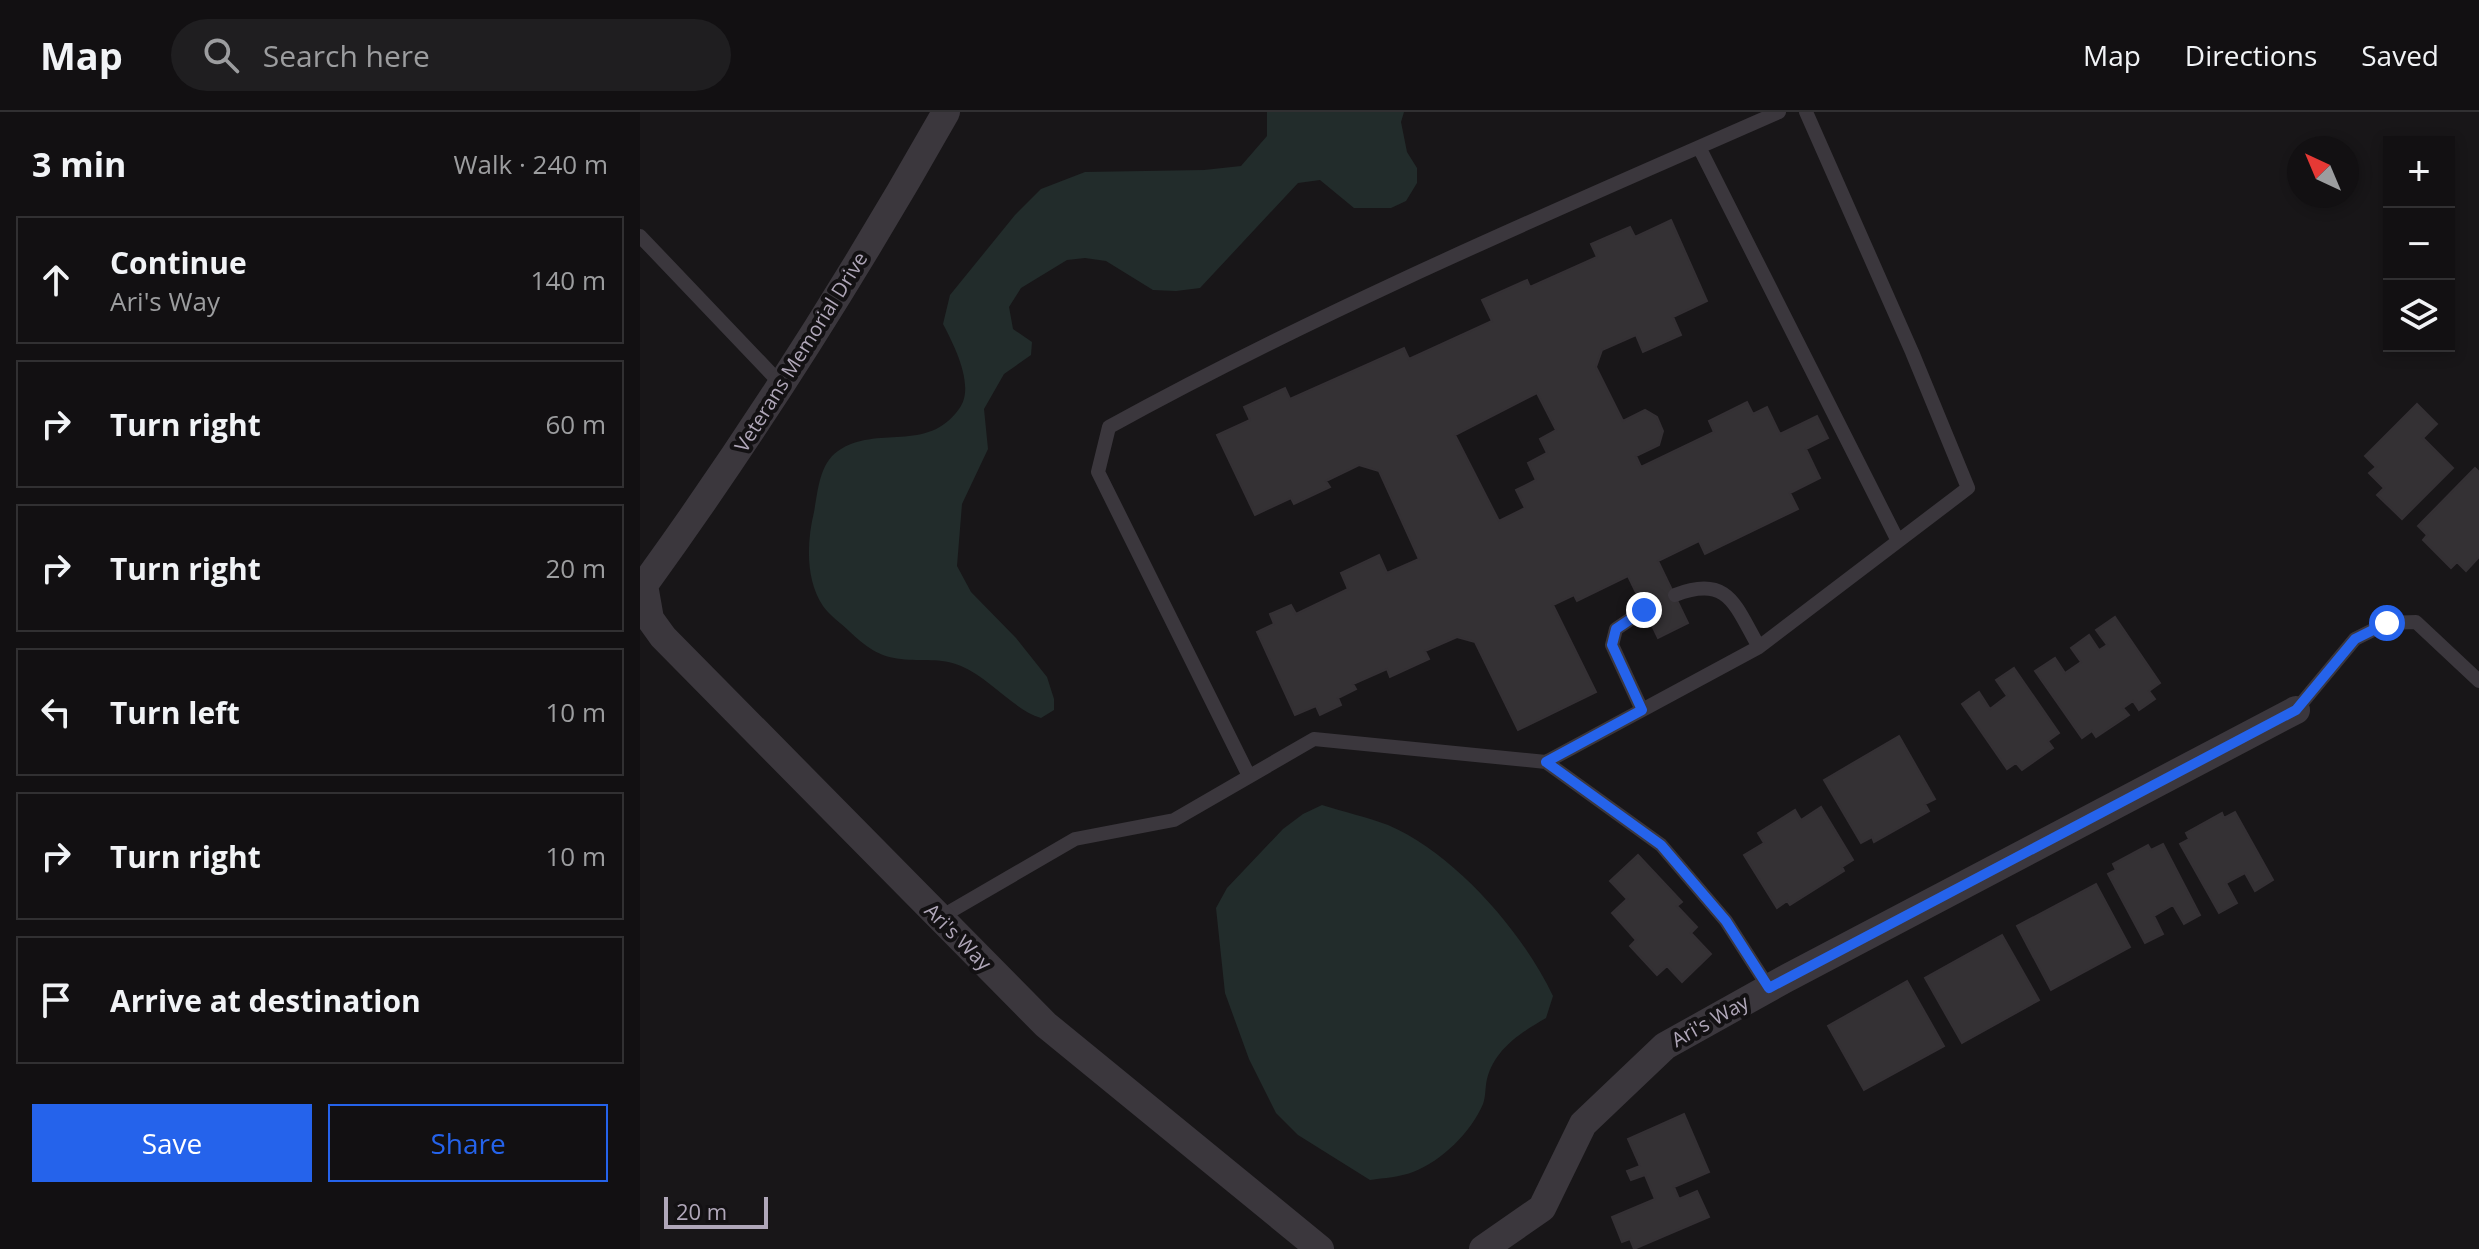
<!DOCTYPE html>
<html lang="en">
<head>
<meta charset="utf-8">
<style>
  :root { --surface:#121012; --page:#1f1e20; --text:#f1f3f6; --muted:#9c9d9f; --line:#313032; --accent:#2563eb }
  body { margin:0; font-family:"Open Sans",sans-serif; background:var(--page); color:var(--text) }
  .controls { position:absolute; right:24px; top:24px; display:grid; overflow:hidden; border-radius:0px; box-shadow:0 4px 12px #0003 }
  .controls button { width:72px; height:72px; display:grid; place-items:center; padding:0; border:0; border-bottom:2px solid var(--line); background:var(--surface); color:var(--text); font:40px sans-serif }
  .compass { position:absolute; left:1647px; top:24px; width:72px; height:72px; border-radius:50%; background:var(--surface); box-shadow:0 4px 12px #0003; rotate:316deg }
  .scale { position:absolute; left:24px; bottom:20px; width:104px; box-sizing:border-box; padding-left:8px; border:4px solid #b0a7b9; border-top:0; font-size:22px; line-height:28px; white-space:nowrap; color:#b0a7b9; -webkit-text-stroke:6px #131113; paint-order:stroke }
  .stop { position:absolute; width:24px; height:24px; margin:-18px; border:6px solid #2563eb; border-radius:50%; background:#fff }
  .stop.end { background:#2563eb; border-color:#fff; box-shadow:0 2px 8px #0008 }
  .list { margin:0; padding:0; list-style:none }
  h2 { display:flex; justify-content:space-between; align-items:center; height:104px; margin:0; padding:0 32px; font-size:34px }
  h2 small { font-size:26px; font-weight:400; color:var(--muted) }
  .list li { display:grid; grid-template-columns:52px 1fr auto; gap:24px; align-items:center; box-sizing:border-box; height:128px; margin:0 16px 16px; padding:0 16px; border:2px solid var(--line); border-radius:0px }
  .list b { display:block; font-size:30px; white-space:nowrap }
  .list p { margin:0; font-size:26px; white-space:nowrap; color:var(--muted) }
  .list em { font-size:26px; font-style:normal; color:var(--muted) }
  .actions { display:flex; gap:16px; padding:24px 32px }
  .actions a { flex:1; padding:18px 0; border:2px solid var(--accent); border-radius:0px; text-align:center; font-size:28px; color:var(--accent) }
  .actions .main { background:var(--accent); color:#fff }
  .icon { flex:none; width:44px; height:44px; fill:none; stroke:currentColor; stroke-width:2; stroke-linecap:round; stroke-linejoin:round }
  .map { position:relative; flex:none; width:1839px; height:1137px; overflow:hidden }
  header { display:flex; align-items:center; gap:48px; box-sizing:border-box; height:112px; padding:0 40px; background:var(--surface); border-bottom:2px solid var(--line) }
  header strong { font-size:38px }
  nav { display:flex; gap:44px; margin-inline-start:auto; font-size:28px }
  .search { width:560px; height:72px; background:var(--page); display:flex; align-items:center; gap:20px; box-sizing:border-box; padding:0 28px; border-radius:44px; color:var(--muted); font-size:30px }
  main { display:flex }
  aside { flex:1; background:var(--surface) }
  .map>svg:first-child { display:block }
  .green { fill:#222c2b }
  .building { fill:#343134; stroke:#343034; stroke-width:2; fill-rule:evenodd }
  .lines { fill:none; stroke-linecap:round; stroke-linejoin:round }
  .service { stroke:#3b373d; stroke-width:14 }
  .minor { stroke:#3b373d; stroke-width:28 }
  .route { stroke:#2563eb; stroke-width:10 }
  .labels { text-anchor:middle; stroke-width:8; stroke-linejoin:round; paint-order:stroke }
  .street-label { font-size:20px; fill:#b0a7b9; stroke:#131113 }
</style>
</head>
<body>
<header>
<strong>Map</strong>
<div class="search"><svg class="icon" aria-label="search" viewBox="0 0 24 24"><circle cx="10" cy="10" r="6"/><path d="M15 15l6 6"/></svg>Search here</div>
<nav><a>Map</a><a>Directions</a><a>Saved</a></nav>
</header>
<main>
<aside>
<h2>3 min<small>Walk · 240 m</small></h2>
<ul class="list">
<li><svg class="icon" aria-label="ahead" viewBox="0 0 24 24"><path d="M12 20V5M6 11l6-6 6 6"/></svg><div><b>Continue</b><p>Ari's Way</p></div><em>140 m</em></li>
<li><svg class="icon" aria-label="right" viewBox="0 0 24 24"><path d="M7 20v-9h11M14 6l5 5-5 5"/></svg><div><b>Turn right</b></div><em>60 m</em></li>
<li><svg class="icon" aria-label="right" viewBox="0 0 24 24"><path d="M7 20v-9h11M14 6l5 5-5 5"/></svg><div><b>Turn right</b></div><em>20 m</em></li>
<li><svg class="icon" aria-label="left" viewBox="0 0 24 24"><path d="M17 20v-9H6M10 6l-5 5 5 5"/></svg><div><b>Turn left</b></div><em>10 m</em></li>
<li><svg class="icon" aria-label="right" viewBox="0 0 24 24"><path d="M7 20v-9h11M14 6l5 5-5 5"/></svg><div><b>Turn right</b></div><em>10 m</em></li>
<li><svg class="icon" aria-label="arrive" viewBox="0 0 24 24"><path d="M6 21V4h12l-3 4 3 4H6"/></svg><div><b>Arrive at destination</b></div></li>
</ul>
<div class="actions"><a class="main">Save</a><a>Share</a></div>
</aside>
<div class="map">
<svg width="1839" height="1137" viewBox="0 0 1839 1137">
  <rect width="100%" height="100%" fill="#181618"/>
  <!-- green -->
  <path class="green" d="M627 0H764L761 10 767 40 777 56V71L766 89 751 96H714L680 68 658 71 560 176 536 179 513 178 466 149 445 146 427 148 381 176 369 195 373 217 392 230 391 243 364 262 344 297 348 337 322 392 317 454 331 480 376 526 407 565 414 587V598L401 606C374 598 351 567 321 554 300 545 282 550 261 547 239 545 225 534 209 519 201 511 189 503 183 494 165 467 167 429 174 400 178 380 179 352 198 339 237 312 287 342 319 297 336 275 314 233 303 212L310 183 375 103 401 77 445 60 564 58 601 54 627 24Z
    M682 693C704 700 727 705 748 713 815 742 882 819 913 884L906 906C880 921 855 937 847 967 845 975 846 984 843 992 831 1020 802 1049 773 1060 760 1065 744 1066 730 1068L658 1023 636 1001 609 947 585 881 576 796 587 776 643 717 663 702Z"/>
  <!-- building -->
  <path class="building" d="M1031 108 1067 189 1033 205 1041 223 1003 240 996 223 962 238 956 255 983 309 1005 298 1017 305 1023 319 1019 333 996 344 1001 355 1074 320 1069 309 1107 290 1113 302 1127 295 1140 322 1177 304 1188 326 1166 337 1180 366 1150 381 1158 397 1065 442 1059 429 1018 449 1048 511 1018 526 988 464 937 489 934 483 913 493 956 580 878 618 835 530 817 525 785 539 789 547 750 565 747 557 713 572 716 577 698 586 701 593 680 603 676 594 655 603 617 520 634 512 630 502 651 493 656 502 708 477 701 461 739 443 747 461 779 447 739 359 719 353 686 369 690 375 654 392 651 386 615 403 577 323 610 308 604 295 645 276 650 287 764 236 769 247 852 209 842 188 887 168 890 175 957 145 951 132 990 115 995 125ZM897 281 916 318 900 327 907 341 888 351 896 368 876 378 885 396 859 409 815 323Z
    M1777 292 1797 312 1783 326 1813 356 1762 407 1737 383 1744 376 1729 361 1736 355 1725 344Z
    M1835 356 1839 360V445L1826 459 1817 450 1811 456 1783 428 1787 423 1778 414Z
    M1475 505 1520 571 1509 579 1515 587 1499 598 1493 589 1483 596 1489 603 1456 625 1452 619 1442 626 1395 559 1415 546 1425 561 1441 550 1431 536 1449 523 1459 538 1467 533 1456 518Z
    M1374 556 1419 621 1408 629 1413 636 1382 658 1376 651 1367 657 1322 592 1339 580 1350 597 1367 584 1356 568Z
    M1259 624 1295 687 1285 692 1289 699 1234 730 1232 725 1221 731 1184 668Z
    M1181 695 1213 748 1202 755 1204 759 1150 793 1147 789 1137 796 1104 743 1124 731 1118 721 1155 698 1161 708Z
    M1595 700 1633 768 1615 779 1605 761 1586 771 1597 791 1579 801 1540 732 1549 727 1546 721 1582 701 1584 706Z
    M1523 732 1560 803 1544 812 1533 793 1514 804 1523 822 1505 831 1468 762 1476 758 1473 752 1508 733 1511 738Z
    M998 743 1042 790 1037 794 1057 815 1051 821 1071 842 1042 870 1027 854 1017 863 990 834 996 828 972 801 987 787 970 769Z
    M1456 772 1490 835 1411 878 1377 814Z
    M1362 823 1399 888 1322 931 1285 866Z
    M1267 869 1304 934 1224 978 1188 914Z
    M1044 1002 1069 1060 1034 1075 1039 1087 1057 1079 1069 1105 994 1137 990 1127 982 1130 972 1105 1015 1087 1005 1063 991 1068 987 1059 1000 1054 988 1027Z"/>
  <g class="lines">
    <!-- service -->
    <path class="service" d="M1059 35 1258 429
      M0 124 142 273
      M1035 483C1089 462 1095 494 1119 535
      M1002 598 972 533 976 517 1004 498
      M1656 598 1715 527 1747 511 1776 510 1839 569
      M906 650 1021 733 1086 809 1129 876
      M609 664 458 360 469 315C685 196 914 99 1139 0
      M299 806 435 727 534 708 674 627 906 650 1119 535 1328 376 1272 240 1166 0"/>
    <!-- minor -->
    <path class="minor" d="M306 0C214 163 114 321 4 473L10 507 23 525 406 913 680 1137
      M843 1137 902 1096 943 1012 1025 934 1147 866 1656 598"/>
  </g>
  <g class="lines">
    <!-- route -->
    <path class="route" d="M1004 498 976 517 972 533 1002 598 906 650 1021 733 1086 809 1129 876 1656 598 1715 527 1747 511"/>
  </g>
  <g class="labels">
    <!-- street labels -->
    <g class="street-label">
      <text transform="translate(161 240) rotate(-58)" y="7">Veterans Memorial Drive</text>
      <text transform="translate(318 825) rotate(45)" y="7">Ari's Way</text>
      <text transform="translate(1070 909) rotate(-29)" y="7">Ari's Way</text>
    </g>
  </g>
</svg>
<div class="controls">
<button>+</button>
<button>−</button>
<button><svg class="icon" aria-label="layers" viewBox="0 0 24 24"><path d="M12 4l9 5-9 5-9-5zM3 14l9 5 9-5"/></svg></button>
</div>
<svg class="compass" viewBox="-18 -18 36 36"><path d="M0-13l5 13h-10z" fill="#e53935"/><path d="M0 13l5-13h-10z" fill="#9c9d9f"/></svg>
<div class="scale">20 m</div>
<div class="stop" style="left:1747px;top:511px"></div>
<div class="stop end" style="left:1004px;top:498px"></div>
</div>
</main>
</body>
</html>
